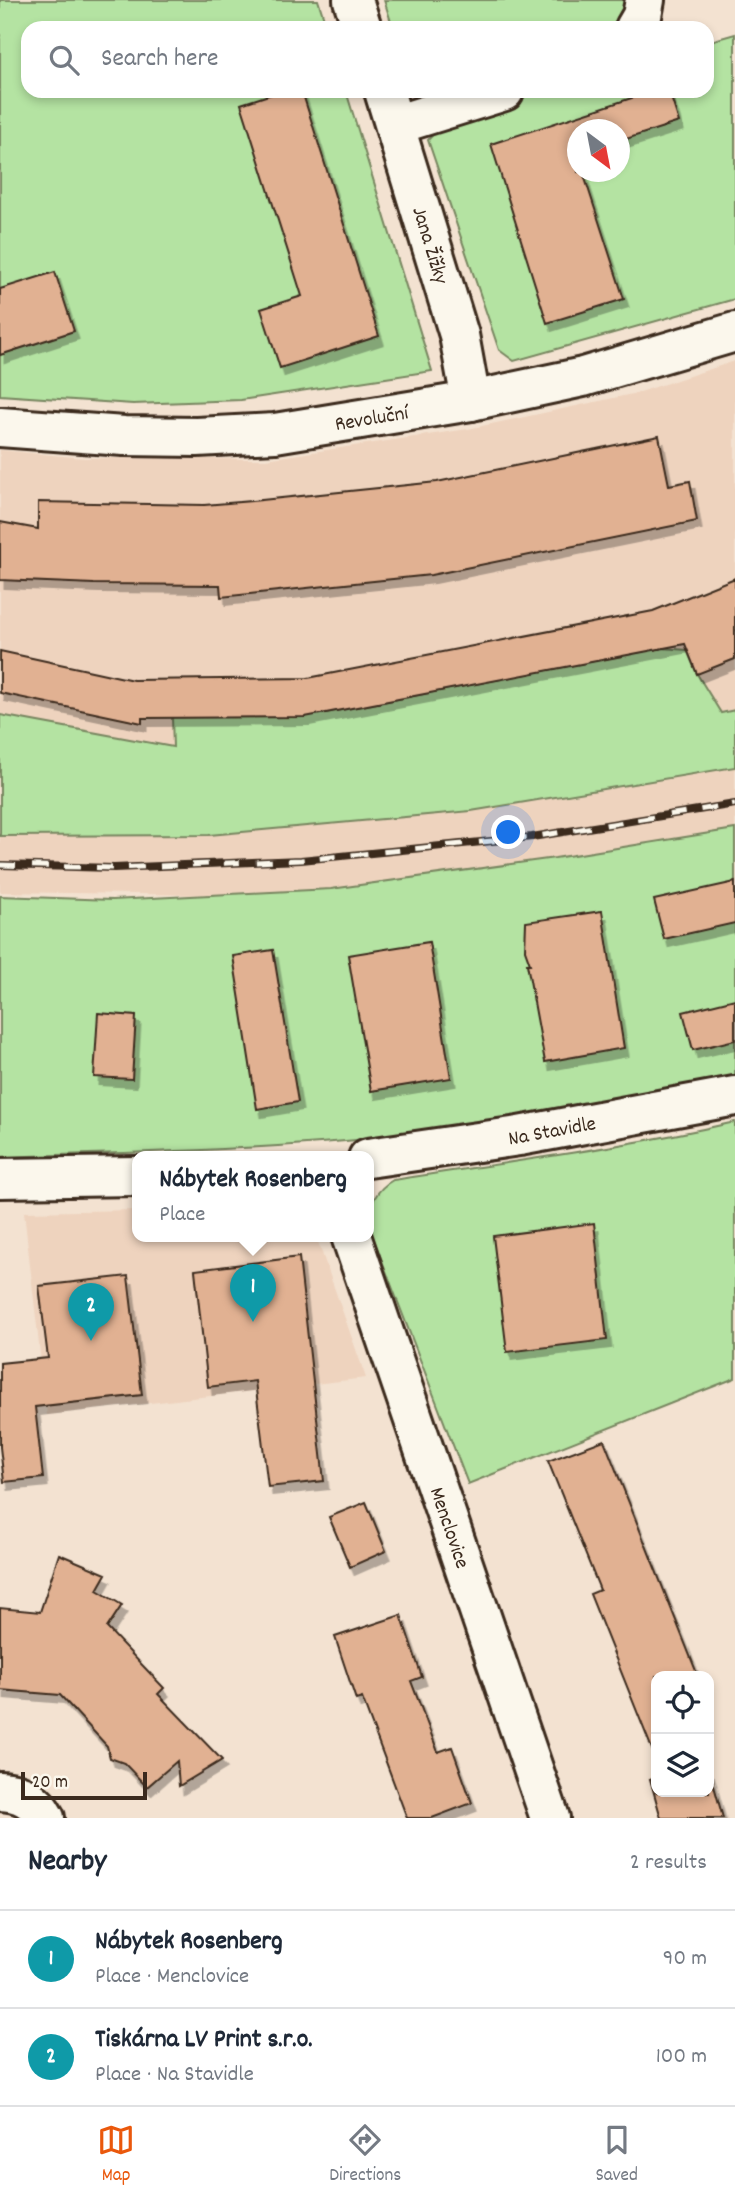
<!DOCTYPE html>
<html lang="en">
<head>
<meta charset="utf-8">
<style>
  :root { --surface:#fff; --page:#f2f2f3; --text:#1f2937; --muted:#747a83; --line:#e0e1e3; --accent:#ea580c }
  body { margin:0; font-family:Dekko,sans-serif; background:var(--page); color:var(--text) }
  .controls { position:absolute; right:21px; bottom:21px; display:grid; overflow:hidden; border-radius:14px; box-shadow:0 4px 10px #0003 }
  .controls button { width:63px; height:63px; display:grid; place-items:center; padding:0; border:0; border-bottom:2px solid var(--line); background:var(--surface); color:var(--text); font:35px sans-serif }
  .compass { position:absolute; left:567px; top:119px; width:63px; height:63px; border-radius:50%; background:var(--surface); box-shadow:0 4px 10px #0003; rotate:148deg }
  .scale { position:absolute; left:21px; bottom:18px; width:126px; box-sizing:border-box; padding-left:7px; border:4px solid #3b2a1e; border-top:0; font-size:19px; line-height:24px; white-space:nowrap; color:#3b2a1e; -webkit-text-stroke:5px #fbf7ec; paint-order:stroke }
  .you { position:absolute; left:509px; top:833px; width:24px; height:24px; margin:-18px; border:5px solid #fff; border-radius:50%; background:#1a73e8; box-shadow:0 0 0 10px #1a73e833 }
  .badge { display:grid; place-items:center; width:46px; height:46px; border-radius:50%; background:var(--accent); color:#fff; font-size:23px; font-weight:700 }
  .pin { position:absolute; translate:-50% -58px; filter:drop-shadow(0 2px 4px #0008) }
  .pin::after { content:''; position:absolute; top:37px; width:24px; height:21px; background:inherit; clip-path:polygon(0 0,100% 0,50% 100%) }
  .popup { position:absolute; left:132px; top:1151px; width:242px; height:91px; box-sizing:border-box; display:grid; place-content:center; border-radius:14px; background:var(--surface); filter:drop-shadow(0 2px 5px #0005); font-size:23px; white-space:nowrap; color:var(--muted) }
  .popup b { font-size:26px; color:var(--text) }
  .popup::after { content:''; position:absolute; left:50%; top:100%; margin-left:-14px; border:14px solid transparent; border-top-color:var(--surface) }
  .list { margin:0; padding:0; list-style:none }
  h2 { display:flex; justify-content:space-between; align-items:center; height:91px; margin:0; padding:0 28px; font-size:30px }
  h2 small { font-size:23px; font-weight:400; color:var(--muted) }
  .list li { display:grid; grid-template-columns:46px 1fr auto; gap:21px; align-items:center; box-sizing:border-box; height:98px; padding:0 28px; border-top:2px solid var(--line) }
  .list b { display:block; font-size:26px; white-space:nowrap }
  .list p { margin:0; font-size:23px; white-space:nowrap; color:var(--muted) }
  .list em { font-size:23px; font-style:normal; color:var(--muted) }
  .icon { flex:none; width:38px; height:38px; fill:none; stroke:currentColor; stroke-width:2; stroke-linecap:round; stroke-linejoin:round }
  .map { position:relative; flex:none; width:735px; height:1818px; overflow:hidden }
  .search { position:absolute; background:var(--surface); box-shadow:0 4px 10px #0003; left:21px; right:21px; top:21px; height:77px; display:flex; align-items:center; gap:18px; box-sizing:border-box; padding:0 24px; border-radius:21px; color:var(--muted); font-size:26px }
  .sheet { height:287px; background:var(--surface) }
  nav { display:flex; justify-content:space-around; align-items:center; box-sizing:border-box; height:98px; border-top:2px solid var(--line); background:var(--surface); font-size:19px; color:var(--muted) }
  nav a { display:grid; justify-items:center; gap:4px }
  nav .on { color:var(--accent) }
  .map>svg:first-child { display:block }
  .built { fill:#eed3be }
  .green { fill:#b4e3a2; stroke:#788660; stroke-width:2; fill-rule:evenodd }
  .building { fill:#e1b192; stroke:#3b2a1e; stroke-width:2; filter:url(#shadow) }
  .lines { fill:none; stroke-linecap:round; stroke-linejoin:round }
  .minor-casing { stroke:#3b2a1e; stroke-width:44 }
  .minor { stroke:#fbf7ec; stroke-width:38 }
  .rail-casing { stroke:#3b2a1e; stroke-width:8 }
  .rail { stroke:#fbf7ec; stroke-width:5; stroke-dasharray:16; stroke-linecap:butt }
  .labels { text-anchor:middle; stroke-width:7; stroke-linejoin:round; paint-order:stroke }
  .street-label { font-size:21px; fill:#3b2a1e; stroke:#fbf7ec }
</style>
</head>
<body>
<div class="map">
<svg width="735" height="1818" viewBox="0 0 735 1818">
  <defs>
    <filter id="shadow"><feDropShadow dx="4.5" dy="8" stdDeviation="0" flood-color="#0004"/></filter>
  </defs>
  <rect width="100%" height="100%" fill="#f3e2d1"/>
  <filter id="ink" filterUnits="userSpaceOnUse"><feTurbulence type="fractalNoise" baseFrequency=".0143" numOctaves="2"/><feDisplacementMap in="SourceGraphic" scale="14" xChannelSelector="R" yChannelSelector="G"/><feConvolveMatrix kernelMatrix="1 2 1 2 8 2 1 2 1" color-interpolation-filters="sRGB"/></filter>
  <g filter="url(#ink)">
    <!-- built -->
    <path class="built" d="M735 361V1075L639 1097 206 895 0 892V836L204 835 0 787V450L84 458 266 459 468 429 637 393Z
      M137 1210 138 1236H316L366 1378 47 1415 24 1212Z"/>
    <!-- green -->
    <path class="green" d="M0 0H318L327 28H28V91H346L432 371 241 400 133 404 0 395Z
      M384 0H627L621 17 613 28H393Z
      M735 34V299L514 361 499 350 428 140 438 129 452 120 540 91H707V42ZM578 130H620V172H578Z
      M661 648 687 650 697 674 721 713 735 710V767L471 811 209 835 0 836V715L173 747 172 717H295L326 713Z
      M735 829V1075C637 1098 538 1117 438 1131 293 1150 146 1152 0 1157V896L112 900 331 889 555 858Z
      M735 1122V1378L468 1484 369 1227C368 1207 375 1190 393 1180 508 1162 622 1148 735 1122Z"/>
    <!-- building -->
    <path class="building" d="M281 91H302L379 336 280 368 261 309 302 296 241 104Z
      M653 91H669L679 122 620 141V130H578V172H583L624 299 547 323 491 144Z
      M55 272 74 331 0 355V289Z
      M659 436 669 485 690 481 697 521 431 575 221 597 220 585 94 584 0 580V522L38 529V502L204 505 252 501 437 482Z
      M735 578V659L697 674 685 644 305 717 142 718V723L0 693V651L133 680 308 678 653 611Z
      M735 882V923L664 939 654 900Z
      M602 911 624 1048 545 1062 527 964H530L525 950 526 922Z
      M429 942 451 1078 371 1091 348 955Z
      M273 950 298 1102 257 1109 233 956Z
      M735 999V1040L693 1050 683 1012Z
      M98 1013 136 1016 132 1079 94 1077Z
      M594 1223 607 1340 507 1352 493 1236Z
      M299 1257 324 1481 268 1487 255 1381 208 1387 195 1270Z
      M128 1276 142 1395 35 1407 43 1478 4 1482 0 1447V1363L48 1358 39 1286Z
      M604 1440 698 1676H656V1759L590 1594 600 1590 548 1461Z
      M366 1502 386 1551 350 1567 329 1517Z
      M59 1554 106 1574 97 1590 122 1605 107 1628 164 1688 158 1694 222 1760 179 1786 177 1761 147 1787 124 1763 110 1758 107 1746 60 1695 0 1690V1608L40 1612Z
      M401 1615 422 1677 411 1681 438 1752 452 1747 472 1803 432 1818H407L362 1698 356 1700 335 1637Z
      M709 1768 723 1818H661L650 1779 656 1777V1792H709Z"/>
    <g class="lines">
      <defs>
        <g id="minor">
          <path d="M353 0 362 28"/>
          <path d="M635 28 642 16 645 0"/>
          <path id="s1" d="M384 91 459 335 471 401"/>
          <path d="M395 125 504 91"/>
          <path id="s2" d="M0 427 124 436 197 437 275 433 471 401 583 377 735 332"/>
          <path id="s3" d="M368 1158 519 1136 735 1096"/>
          <path d="M0 1178 138 1176"/>
          <path id="s4" d="M351 1236 550 1818"/>
          <path d="M0 1791C21 1792 35 1799 45 1818"/>
        </g>
      </defs>
      <!-- minor casing -->
      <use href="#minor" class="minor-casing"/>
      <!-- minor -->
      <use href="#minor" class="minor"/>
      <defs>
        <path id="rail" d="M0 865 114 868 301 860 532 837 735 804"/>
      </defs>
      <!-- rail casing -->
      <use href="#rail" class="rail-casing"/>
      <!-- rail -->
      <use href="#rail" class="rail"/>
    </g>
  </g>
  <g class="labels">
    <!-- street labels -->
    <g class="street-label">
      <text dy="7" stroke="none"><textPath href="#s1" startOffset="161">Jana Žižky</textPath></text>
      <text dy="7" stroke="none"><textPath href="#s2" startOffset="373">Revoluční</textPath></text>
      <text dy="7" stroke="none"><textPath href="#s3" startOffset="186">Na Stavidle</textPath></text>
      <text dy="7" stroke="none"><textPath href="#s4" startOffset="308">Menclovice</textPath></text>
    </g>
  </g>
</svg>
<div class="controls">
<button><svg class="icon" aria-label="locate" viewBox="0 0 24 24"><circle cx="12" cy="12" r="6"/><path d="M12 2v4M12 18v4M2 12h4M18 12h4"/></svg></button>
<button><svg class="icon" aria-label="layers" viewBox="0 0 24 24"><path d="M12 4l9 5-9 5-9-5zM3 14l9 5 9-5"/></svg></button>
</div>
<svg class="compass" viewBox="-18 -18 36 36"><path d="M0-13l5 13h-10z" fill="#e53935"/><path d="M0 13l5-13h-10z" fill="#747a83"/></svg>
<div class="scale">20 m</div>
<div class="you"></div>
<div class="pin badge" style="left:253px;top:1322px;background:#0f9aa8">1</div>
<div class="popup"><b>Nábytek Rosenberg</b>Place</div>
<div class="pin badge" style="left:91px;top:1341px;background:#0f9aa8">2</div>
<div class="search"><svg class="icon" aria-label="search" viewBox="0 0 24 24"><circle cx="10" cy="10" r="6"/><path d="M15 15l6 6"/></svg>Search here</div>
</div>
<section class="sheet">
<h2>Nearby<small>2 results</small></h2>
<ul class="list">
<li><span class="badge" style="background:#0f9aa8">1</span><div><b>Nábytek Rosenberg</b><p>Place · Menclovice</p></div><em>90 m</em></li>
<li><span class="badge" style="background:#0f9aa8">2</span><div><b>Tiskárna LV Print s.r.o.</b><p>Place · Na Stavidle</p></div><em>100 m</em></li>
</ul>
</section>
<nav>
<a class="on"><svg class="icon" aria-label="map" viewBox="0 0 24 24"><path d="M3 6l6-2 6 2 6-2v14l-6 2-6-2-6 2zM9 4v14M15 6v14"/></svg>Map</a>
<a><svg class="icon" aria-label="directions" viewBox="0 0 24 24"><path d="M12 3l9 9-9 9-9-9zM9 14v-3h6M13 9l2 2-2 2"/></svg>Directions</a>
<a><svg class="icon" aria-label="saved" viewBox="0 0 24 24"><path d="M7 4h10v16l-5-4-5 4z"/></svg>Saved</a>
</nav>
</body>
</html>
